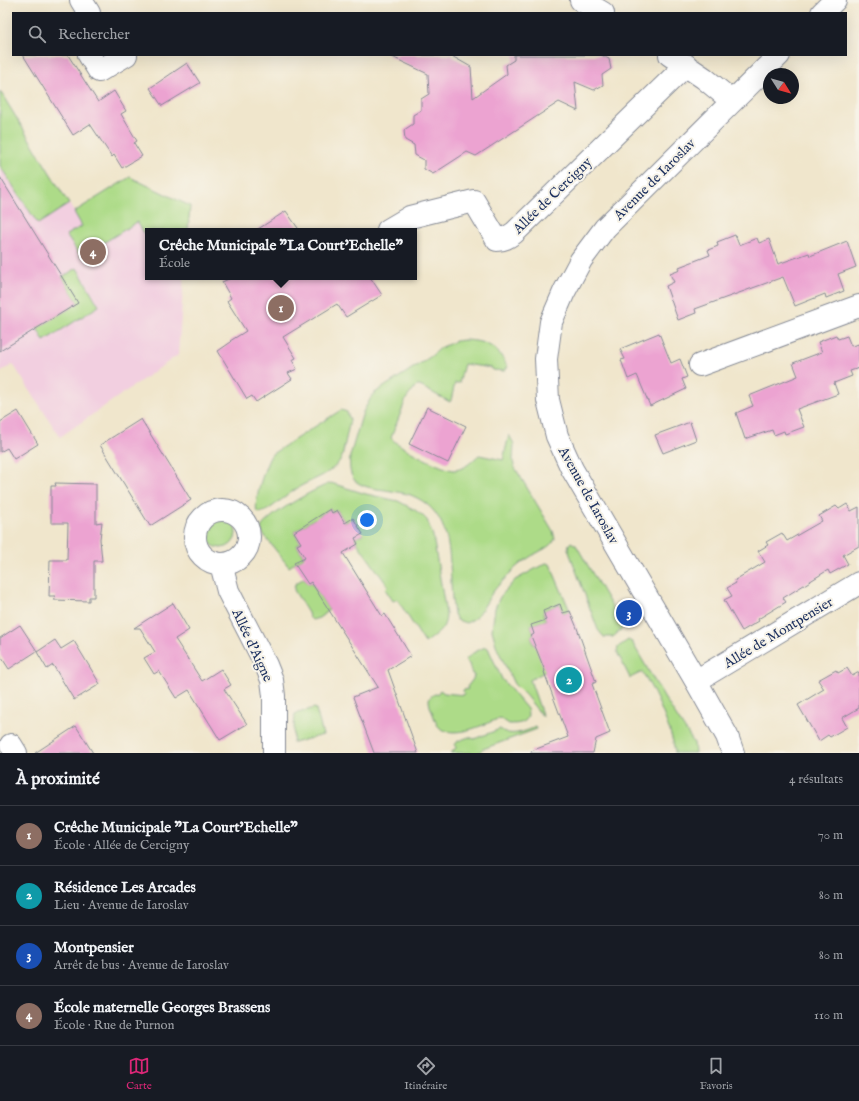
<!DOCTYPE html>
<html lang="fr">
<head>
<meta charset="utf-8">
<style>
  :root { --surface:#171b24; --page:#242831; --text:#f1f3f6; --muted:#9ea1a6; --line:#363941; --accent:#db2777 }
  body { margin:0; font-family:"IM FELL English",serif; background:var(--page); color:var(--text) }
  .compass { position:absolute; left:763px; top:68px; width:36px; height:36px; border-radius:50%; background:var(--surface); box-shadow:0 4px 16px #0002; rotate:127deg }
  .you { position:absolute; left:367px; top:520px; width:14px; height:14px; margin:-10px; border:3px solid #fff; border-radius:50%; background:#1a73e8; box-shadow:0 0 0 6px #1a73e833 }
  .badge { display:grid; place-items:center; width:26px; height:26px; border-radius:50%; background:var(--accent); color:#fff; font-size:13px; font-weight:700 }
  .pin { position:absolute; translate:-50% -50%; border:2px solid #fff; box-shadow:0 1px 4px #0006 }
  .popup { position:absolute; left:145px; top:228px; width:272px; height:52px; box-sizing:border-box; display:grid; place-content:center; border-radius:0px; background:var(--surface); filter:drop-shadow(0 1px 3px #0005); font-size:13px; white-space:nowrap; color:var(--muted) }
  .popup b { font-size:15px; color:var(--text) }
  .popup::after { content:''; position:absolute; left:50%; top:100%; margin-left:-8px; border:8px solid transparent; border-top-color:var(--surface) }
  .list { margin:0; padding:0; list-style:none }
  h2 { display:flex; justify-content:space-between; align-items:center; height:52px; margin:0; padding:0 16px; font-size:17px }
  h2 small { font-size:13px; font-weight:400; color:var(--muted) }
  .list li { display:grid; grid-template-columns:26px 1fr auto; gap:12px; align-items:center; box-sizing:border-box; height:60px; padding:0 16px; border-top:1px solid var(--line) }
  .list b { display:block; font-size:15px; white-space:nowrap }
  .list p { margin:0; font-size:13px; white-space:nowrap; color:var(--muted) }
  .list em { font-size:13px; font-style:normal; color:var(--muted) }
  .icon { flex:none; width:22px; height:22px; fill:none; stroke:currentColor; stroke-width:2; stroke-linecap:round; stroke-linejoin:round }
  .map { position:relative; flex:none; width:859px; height:753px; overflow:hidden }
  .search { position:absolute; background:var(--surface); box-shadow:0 4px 16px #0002; left:12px; right:12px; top:12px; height:44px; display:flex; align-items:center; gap:10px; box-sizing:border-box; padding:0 14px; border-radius:0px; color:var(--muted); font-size:15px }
  .sheet { height:292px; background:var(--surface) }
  nav { display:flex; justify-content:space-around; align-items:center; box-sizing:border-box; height:56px; border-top:1px solid var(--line); background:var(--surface); font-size:11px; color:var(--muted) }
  nav a { display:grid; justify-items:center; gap:2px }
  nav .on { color:var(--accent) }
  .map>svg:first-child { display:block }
  .built { fill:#f2cfe0 }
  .green { fill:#addb88; stroke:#648573 }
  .building { fill:#eca3d1 }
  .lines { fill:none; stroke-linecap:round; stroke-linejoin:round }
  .minor-casing { stroke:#868a95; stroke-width:24 }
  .minor { stroke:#fff; stroke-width:22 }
  .labels { text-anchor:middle; stroke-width:4; stroke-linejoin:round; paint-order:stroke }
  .street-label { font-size:14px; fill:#1b2f5e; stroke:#f7f3e8 }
</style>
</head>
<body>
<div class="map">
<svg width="859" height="753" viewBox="0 0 859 753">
  <rect width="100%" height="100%" fill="#f7f3e8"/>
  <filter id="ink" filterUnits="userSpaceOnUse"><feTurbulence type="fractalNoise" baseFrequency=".025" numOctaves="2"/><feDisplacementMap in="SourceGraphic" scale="8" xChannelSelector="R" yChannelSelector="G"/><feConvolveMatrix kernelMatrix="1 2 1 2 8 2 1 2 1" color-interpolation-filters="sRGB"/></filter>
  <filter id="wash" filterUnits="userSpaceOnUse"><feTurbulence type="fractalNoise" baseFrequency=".012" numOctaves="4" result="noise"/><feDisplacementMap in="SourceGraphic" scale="16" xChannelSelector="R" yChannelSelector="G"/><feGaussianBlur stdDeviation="0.9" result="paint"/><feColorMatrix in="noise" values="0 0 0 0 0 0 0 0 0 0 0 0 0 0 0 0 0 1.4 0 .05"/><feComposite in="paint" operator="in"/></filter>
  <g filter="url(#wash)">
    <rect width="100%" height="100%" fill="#f0e6cc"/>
    <!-- built -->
    <path class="built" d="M0 91 74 212 130 177 190 206 188 231H148V277H184L178 355 60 437 13 364 0 373Z"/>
    <!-- green -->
    <path class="green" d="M0 91 69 204 38 224 0 166Z
      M130 177 190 206 188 231H148V239L137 222 81 257 66 235 82 226 74 212Z
      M77 268 99 306 44 341 37 328 78 303 62 277Z
      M464 340C488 341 498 347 508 368H505V371L493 370 492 368 464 364 459 383H455L451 400 450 402 420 386H416L406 399 391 438C397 446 445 471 455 470 465 469 472 461 479 455L503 460 509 435 514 444 513 460 514 466 553 531 555 539C550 548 539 551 530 557 524 561 518 565 513 570 506 578 498 585 492 593 484 605 480 618 466 623L457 620 454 614C446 569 461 513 408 494 397 492 387 490 377 489 354 485 348 479 350 456L363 412 373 394 430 357 442 347 456 341Z
      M341 410 347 412 350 420 342 457C333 474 315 478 299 487 288 494 277 504 266 511L259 513 257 511C253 503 266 461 272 454Z
      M331 483 366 494 398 501 415 510 423 516 427 520 433 536 446 614C446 630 437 634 425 643L397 599 393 601 385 589 388 586 358 544 355 538 363 534 353 518 345 523 337 510 332 513 330 509 319 516 321 519H314L294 532 301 543 297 545 304 557 289 567 263 534 261 528C267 515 316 488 331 483Z
      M206 533a15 15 0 1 1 30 0a15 15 0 1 1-30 0Z
      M571 542 576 545 622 624 623 628 613 637H604L598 630 568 549 569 544Z
      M546 563 550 564 570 611 563 613 560 604 543 611 546 620 531 625 534 634 531 636 534 645 538 644 548 670 530 680 543 717 526 696 514 684 497 648 492 630 495 608 500 597 515 580Z
      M304 578 308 584 311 582 329 610 319 618 312 620 309 617 308 613 294 590 295 584Z
      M628 640 632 642 665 699 694 743 695 753H675C674 735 653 687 642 672L630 678 617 652 618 647Z
      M485 647 488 648 502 679 527 709C531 723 520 724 509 724L500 718C485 724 456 739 440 728 436 725 435 719 433 714 431 709 429 705 429 699 431 696 433 694 437 694L440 690 444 693 464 695 463 690 468 689 467 687 473 679 474 675 472 674 469 664 465 660 473 653Z
      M314 708 316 709 323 735 293 743 295 714Z
      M536 727 537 729 483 749 478 753H451L456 748 455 745 458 741 469 737 474 739 500 729C511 738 525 731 536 727Z"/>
    <g id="blocks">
      <!-- building -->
      <path class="building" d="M23 55H68L98 102 114 91 126 111 121 114 137 141 134 143 142 156 122 168 114 155 112 157 90 124 73 135Z
        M388 55H450L471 67 473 98 507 74 506 65 514 60V55H601L609 59 611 69 602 75 603 85 594 90 575 82 578 111 559 102 476 156 467 152 433 174 424 169V160L415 155 414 145 405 140 404 130 413 124V115L421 110V99L429 94 428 74Z
        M187 63 200 83 162 106 150 88Z
        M0 177 78 303 0 351Z
        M286 211 300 231H255Z
        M735 235 739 245 757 238 759 243 769 239 778 264 809 253 810 256 847 241 856 267 838 274 844 291 826 298 825 294 795 306 783 277 695 309 696 313 678 320 666 286 674 282 670 274 680 270 679 267 710 255 708 250 718 246 717 242Z
        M233 277H370L382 295 346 317 337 304 283 337 296 358 292 360 297 369 288 373 292 379 256 402 252 396 247 399 218 351 231 342 230 341 246 331 227 301 231 298 222 282Z
        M659 333 671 363 680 359 687 377 682 379 686 389 650 406 637 375 628 379 621 360 625 359 620 349Z
        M836 335 838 339 847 336 851 346 859 344V368L850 371 852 376 834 383 838 394 797 409 804 427 785 434 784 431 774 435 772 430 745 439 736 413 753 406 749 396 798 376 793 363 822 352 818 342Z
        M427 407 466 426 448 463 409 444Z
        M18 411 38 444 14 459 7 448 0 452V422Z
        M141 419 191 500 150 526 100 445Z
        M690 422 696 440 663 453 655 435Z
        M55 483 96 484V523L102 522 100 539 102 561H94V597H89V601L54 600 55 596H49L50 560H67L68 523H51V486H56Z
        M847 504 851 511 859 507V546L843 555 848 564 830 574 828 570 783 598 786 602 758 619 759 621 742 631 724 600 732 596 727 588 736 583 735 580 765 562 758 551 768 545 766 542 782 533 787 541 822 521 819 516 836 506 839 509Z
        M330 509 332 513 337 510 345 523 353 518 363 534 355 538 358 544 343 553 382 616 385 614 411 656 388 670 418 753H374L353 697 378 687 311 582 308 584 294 563 305 558 297 545 301 543 294 532Z
        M173 603 189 630 175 639 202 681 221 669 231 685 224 689 247 724 220 740 189 690 176 698 159 671 154 674 144 658 155 652 140 628H134Z
        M560 604 563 613 570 611 577 628 596 682 592 684 610 733 596 739 593 753H531V751L568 737 544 672 545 671 531 636 534 634 531 625 546 620 543 611Z
        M20 625 37 651 9 669 0 655V638Z
        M55 640 61 649 74 641 100 684 74 700 53 665 47 669 37 652Z
        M847 668 852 676 859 672V708L842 718 847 727 830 737 828 735 819 741 798 705 824 689 818 680 836 670 838 673Z
        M76 726 93 753H35Z"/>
    </g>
  </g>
  <g filter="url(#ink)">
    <use href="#blocks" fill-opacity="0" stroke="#868a95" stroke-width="1"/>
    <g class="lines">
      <defs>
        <path id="minor" d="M81 0 89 13
          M581 0 603 13
          M822 13 835 0
          M89 55 99 71 126 55
          M670 55 704 78 732 101
          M388 230 410 217 474 201 497 240C504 240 508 237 514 233L686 65
          M700 365 859 306
          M195 537a27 27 0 1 1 54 0a27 27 0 1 1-54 0Z
          M221 564 228 591 266 665 272 680 274 696V753
          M696 681 859 583
          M11 745 16 753
          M733 753 727 736 696 681 572 469 557 436 548 400 546 359 551 322 564 292 581 260 605 228 779 55"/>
      </defs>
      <!-- minor casing -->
      <use href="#minor" class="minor-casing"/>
      <!-- minor -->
      <use href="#minor" class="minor"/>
    </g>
  </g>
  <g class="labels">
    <!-- street labels -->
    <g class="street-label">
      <text transform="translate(654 179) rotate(-45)" y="5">Avenue de Iaroslav</text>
      <text transform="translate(552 195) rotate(-44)" y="5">Allée de Cercigny</text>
      <text transform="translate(589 495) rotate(61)" y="5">Avenue de Iaroslav</text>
      <text transform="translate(778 632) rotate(-31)" y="5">Allée de Montpensier</text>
      <text transform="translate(253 645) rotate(65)" y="5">Allée d'Aigne</text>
    </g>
  </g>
</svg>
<svg class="compass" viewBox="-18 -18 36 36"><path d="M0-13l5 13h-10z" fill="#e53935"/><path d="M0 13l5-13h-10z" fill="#9ea1a6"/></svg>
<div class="you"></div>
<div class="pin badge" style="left:281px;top:308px;background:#8d6e63">1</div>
<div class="popup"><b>Crêche Municipale &quot;La Court'Echelle&quot;</b>École</div>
<div class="pin badge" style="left:569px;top:680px;background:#0f9aa8">2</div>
<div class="pin badge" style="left:629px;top:613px;background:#1a4fb4">3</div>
<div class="pin badge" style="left:93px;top:252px;background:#8d6e63">4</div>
<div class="search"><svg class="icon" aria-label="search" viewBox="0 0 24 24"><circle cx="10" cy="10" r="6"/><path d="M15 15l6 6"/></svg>Rechercher</div>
</div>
<section class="sheet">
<h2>À proximité<small>4 résultats</small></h2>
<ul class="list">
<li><span class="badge" style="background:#8d6e63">1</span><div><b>Crêche Municipale &quot;La Court'Echelle&quot;</b><p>École · Allée de Cercigny</p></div><em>70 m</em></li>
<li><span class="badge" style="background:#0f9aa8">2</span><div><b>Résidence Les Arcades</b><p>Lieu · Avenue de Iaroslav</p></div><em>80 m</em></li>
<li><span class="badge" style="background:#1a4fb4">3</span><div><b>Montpensier</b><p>Arrêt de bus · Avenue de Iaroslav</p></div><em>80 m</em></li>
<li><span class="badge" style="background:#8d6e63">4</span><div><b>École maternelle Georges Brassens</b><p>École · Rue de Purnon</p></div><em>110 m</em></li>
</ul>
</section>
<nav>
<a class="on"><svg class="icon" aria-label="map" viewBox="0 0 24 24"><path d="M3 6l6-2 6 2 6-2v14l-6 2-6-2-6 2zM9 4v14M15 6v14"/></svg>Carte</a>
<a><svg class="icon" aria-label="directions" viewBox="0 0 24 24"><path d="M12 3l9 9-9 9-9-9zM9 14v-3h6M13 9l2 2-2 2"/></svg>Itinéraire</a>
<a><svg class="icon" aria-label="saved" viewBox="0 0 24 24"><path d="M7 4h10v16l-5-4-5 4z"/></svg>Favoris</a>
</nav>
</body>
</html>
